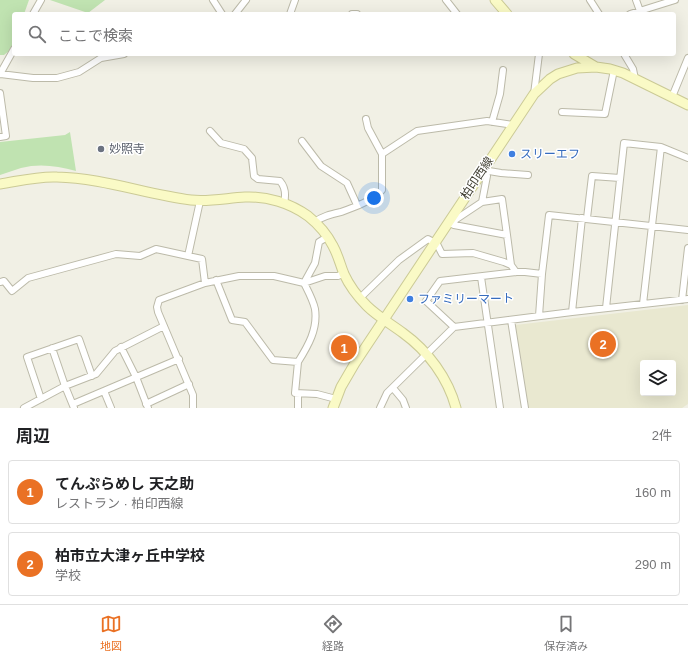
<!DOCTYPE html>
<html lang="ja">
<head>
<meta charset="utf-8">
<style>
  :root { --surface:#fff; --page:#f6f6f6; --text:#202124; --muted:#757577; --line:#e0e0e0; --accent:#ea7124 }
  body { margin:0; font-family:Arial,"Noto Sans JP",sans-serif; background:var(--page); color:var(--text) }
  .controls { position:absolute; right:12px; bottom:12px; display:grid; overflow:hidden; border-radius:4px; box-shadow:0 4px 16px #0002 }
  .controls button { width:36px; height:36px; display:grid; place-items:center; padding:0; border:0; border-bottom:1px solid var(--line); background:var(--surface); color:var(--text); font:20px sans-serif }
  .you { position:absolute; left:374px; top:198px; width:14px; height:14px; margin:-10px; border:3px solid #fff; border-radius:50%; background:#1a73e8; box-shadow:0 0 0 6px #1a73e833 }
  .badge { display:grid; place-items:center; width:26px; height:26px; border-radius:50%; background:var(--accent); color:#fff; font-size:13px; font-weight:700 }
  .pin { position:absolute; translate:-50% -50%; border:2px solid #fff; box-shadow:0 1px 4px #0006 }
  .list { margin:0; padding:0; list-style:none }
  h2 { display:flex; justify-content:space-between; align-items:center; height:52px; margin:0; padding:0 16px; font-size:17px }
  h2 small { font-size:13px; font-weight:400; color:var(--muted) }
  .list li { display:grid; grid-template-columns:26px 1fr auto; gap:12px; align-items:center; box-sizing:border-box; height:64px; margin:0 8px 8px; padding:0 8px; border:1px solid var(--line); border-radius:4px }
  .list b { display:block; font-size:15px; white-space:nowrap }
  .list p { margin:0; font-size:13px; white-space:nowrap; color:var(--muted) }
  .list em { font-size:13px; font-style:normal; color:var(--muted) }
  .icon { flex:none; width:22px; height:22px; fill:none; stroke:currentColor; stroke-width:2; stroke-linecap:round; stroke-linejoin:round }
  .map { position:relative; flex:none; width:688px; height:408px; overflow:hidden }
  .search { position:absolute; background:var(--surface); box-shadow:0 4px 16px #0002; left:12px; right:12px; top:12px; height:44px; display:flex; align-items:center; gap:10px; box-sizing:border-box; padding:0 14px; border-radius:4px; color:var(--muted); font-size:15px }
  .sheet { height:196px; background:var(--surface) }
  nav { display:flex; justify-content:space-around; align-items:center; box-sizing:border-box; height:56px; border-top:1px solid var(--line); background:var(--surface); font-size:11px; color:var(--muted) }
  nav a { display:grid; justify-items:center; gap:2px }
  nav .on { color:var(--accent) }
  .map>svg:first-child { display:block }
  .education { fill:#e9e8d0; fill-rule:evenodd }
  .green { fill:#c0e3b1 }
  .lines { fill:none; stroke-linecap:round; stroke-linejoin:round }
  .street-casing { stroke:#bcbaa9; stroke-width:8 }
  .secondary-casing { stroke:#cbca96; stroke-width:11 }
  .street { stroke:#fff; stroke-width:6 }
  .secondary { stroke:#fafac6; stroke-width:9 }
  .worship-dot { fill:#6b7280; stroke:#fff; stroke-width:1.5 }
  .shop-dot { fill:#3f7fe0; stroke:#fff; stroke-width:1.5 }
  .labels { text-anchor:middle; stroke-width:3; stroke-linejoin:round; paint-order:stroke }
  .worship-label { font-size:12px; fill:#5b616d; stroke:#fff; text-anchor:start }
  .shop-label { font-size:12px; fill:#366cbe; stroke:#fff; text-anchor:start }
  .street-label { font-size:12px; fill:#434135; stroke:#fff }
</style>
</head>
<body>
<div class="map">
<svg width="688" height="408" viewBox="0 0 688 408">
  <rect width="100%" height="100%" fill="#f1f0e5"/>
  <!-- education -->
  <path class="education" d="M688 305V404L682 408H528L515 325ZM643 363H673V393H643Z"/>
  <!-- green -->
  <path class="green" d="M0 0H29L24 14H14V47L4 55H0Z
    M50 0H105L88 13Z
    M70 132 76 171C57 166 40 163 21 168 14 170 7 173 0 175V142L65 135Z"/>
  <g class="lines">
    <defs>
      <path id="street" d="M213 0 222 14
        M446 0 457 14
        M590 0 599 14
        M636 0 640 11
        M33 14 41 0
        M235 14 246 0
        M290 14 295 0
        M352 14H357
        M630 14 675 0
        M624 54 633 69 635 79
        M0 74 33 78H57L79 72 101 58 124 54
        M0 74 14 49
        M0 93 6 136 0 137
        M534 94 539 54
        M672 97 688 58
        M562 112 605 114 614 70
        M366 119 368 128 382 154
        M492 122 500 94 503 70
        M210 131 221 143 244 149 252 158 254 176 258 179 280 181C286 188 286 195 284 203
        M302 141 321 166 347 183 357 205
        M200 201 188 256 202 259 205 283
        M587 218 592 176 620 178
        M315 222C322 216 332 214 341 212 355 207 372 201 382 190V154L417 131 487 121 513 125
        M448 222 454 225 507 235 511 265
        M454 225 455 220 482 202
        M507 235 502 199 482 202 487 176 483 170 501 173 528 175
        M481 277 500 408
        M216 280 232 320 245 322 273 360 298 362 295 393 317 394 336 399
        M0 282 4 281 12 291 28 278 116 254 140 256 156 249 188 256
        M360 298 399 260 428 239 437 244 442 254 473 253 504 262 511 265 516 272
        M682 300 688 248
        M643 304 661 147
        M606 308 624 143 661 147 688 158
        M572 312 582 218
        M539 316 542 274 549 215 688 230
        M511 320 525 408
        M454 327 572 312 688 299
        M121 347 136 377 148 408
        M52 348 65 386 74 408
        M298 362C308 346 318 329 315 309 313 300 308 291 304 283L315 263 319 242 327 237
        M393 388 403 400 406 408
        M104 391 111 408
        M298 393V408
        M41 399 27 357 79 339 92 376
        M73 404 179 359
        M146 404 189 384
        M24 408 65 386 96 374 115 351 164 326
        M193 408V395L158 312 157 307 159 300 205 283 239 276H274L304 283 325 276H338L344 273
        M380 408 387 393 454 327 426 301 440 281 516 272H525L542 274"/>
      <path id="secondary" d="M495 0 507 14
        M574 54 596 67
        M0 184C19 181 38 176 57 177 102 178 146 194 191 200 209 202 227 198 245 197 267 196 290 203 308 216 318 224 327 234 333 246 338 255 340 264 344 274 349 285 358 297 367 306 377 316 391 324 403 333 428 351 448 378 456 408
        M333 408 341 387 355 363 534 94 550 79 558 74 577 68 596 67 610 69 623 73 688 105"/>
    </defs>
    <!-- street casing -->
    <use href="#street" class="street-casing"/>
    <!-- secondary casing -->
    <use href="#secondary" class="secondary-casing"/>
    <!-- street -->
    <use href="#street" class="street"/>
    <!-- secondary -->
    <use href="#secondary" class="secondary"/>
  </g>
  <!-- markers -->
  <circle class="worship-dot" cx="101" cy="149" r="4"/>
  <g class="shop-dot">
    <circle cx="512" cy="154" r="4"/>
    <circle cx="410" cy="299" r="4"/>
  </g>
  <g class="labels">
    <!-- worship labels -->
    <g class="worship-label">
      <text x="109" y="153">妙照寺</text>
    </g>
    <!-- shop labels -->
    <g class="shop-label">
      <text x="520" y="158">スリーエフ</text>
      <text x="418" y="303">ファミリーマート</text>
    </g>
    <!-- street labels -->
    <g class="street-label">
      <text transform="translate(477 178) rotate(-56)" y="4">柏印西線</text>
    </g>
  </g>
</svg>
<div class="controls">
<button><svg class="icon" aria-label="layers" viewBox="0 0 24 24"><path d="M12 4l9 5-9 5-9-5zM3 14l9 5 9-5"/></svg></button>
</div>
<div class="you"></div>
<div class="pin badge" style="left:344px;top:348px">1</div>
<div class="pin badge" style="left:603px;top:344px">2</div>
<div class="search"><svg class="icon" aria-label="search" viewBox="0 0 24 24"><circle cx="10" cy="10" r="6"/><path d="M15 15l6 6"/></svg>ここで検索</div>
</div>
<section class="sheet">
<h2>周辺<small>2件</small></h2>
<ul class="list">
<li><span class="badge">1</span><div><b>てんぷらめし 天之助</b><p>レストラン · 柏印西線</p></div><em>160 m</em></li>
<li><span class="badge">2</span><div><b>柏市立大津ヶ丘中学校</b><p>学校</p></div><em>290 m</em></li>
</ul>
</section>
<nav>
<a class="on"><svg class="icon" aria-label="map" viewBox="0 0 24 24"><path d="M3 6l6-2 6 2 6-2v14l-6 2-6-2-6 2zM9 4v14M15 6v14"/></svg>地図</a>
<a><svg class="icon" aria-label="directions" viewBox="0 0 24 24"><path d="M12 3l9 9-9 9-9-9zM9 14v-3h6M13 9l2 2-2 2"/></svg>経路</a>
<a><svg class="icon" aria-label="saved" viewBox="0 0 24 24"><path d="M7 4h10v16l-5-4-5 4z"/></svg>保存済み</a>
</nav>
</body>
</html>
